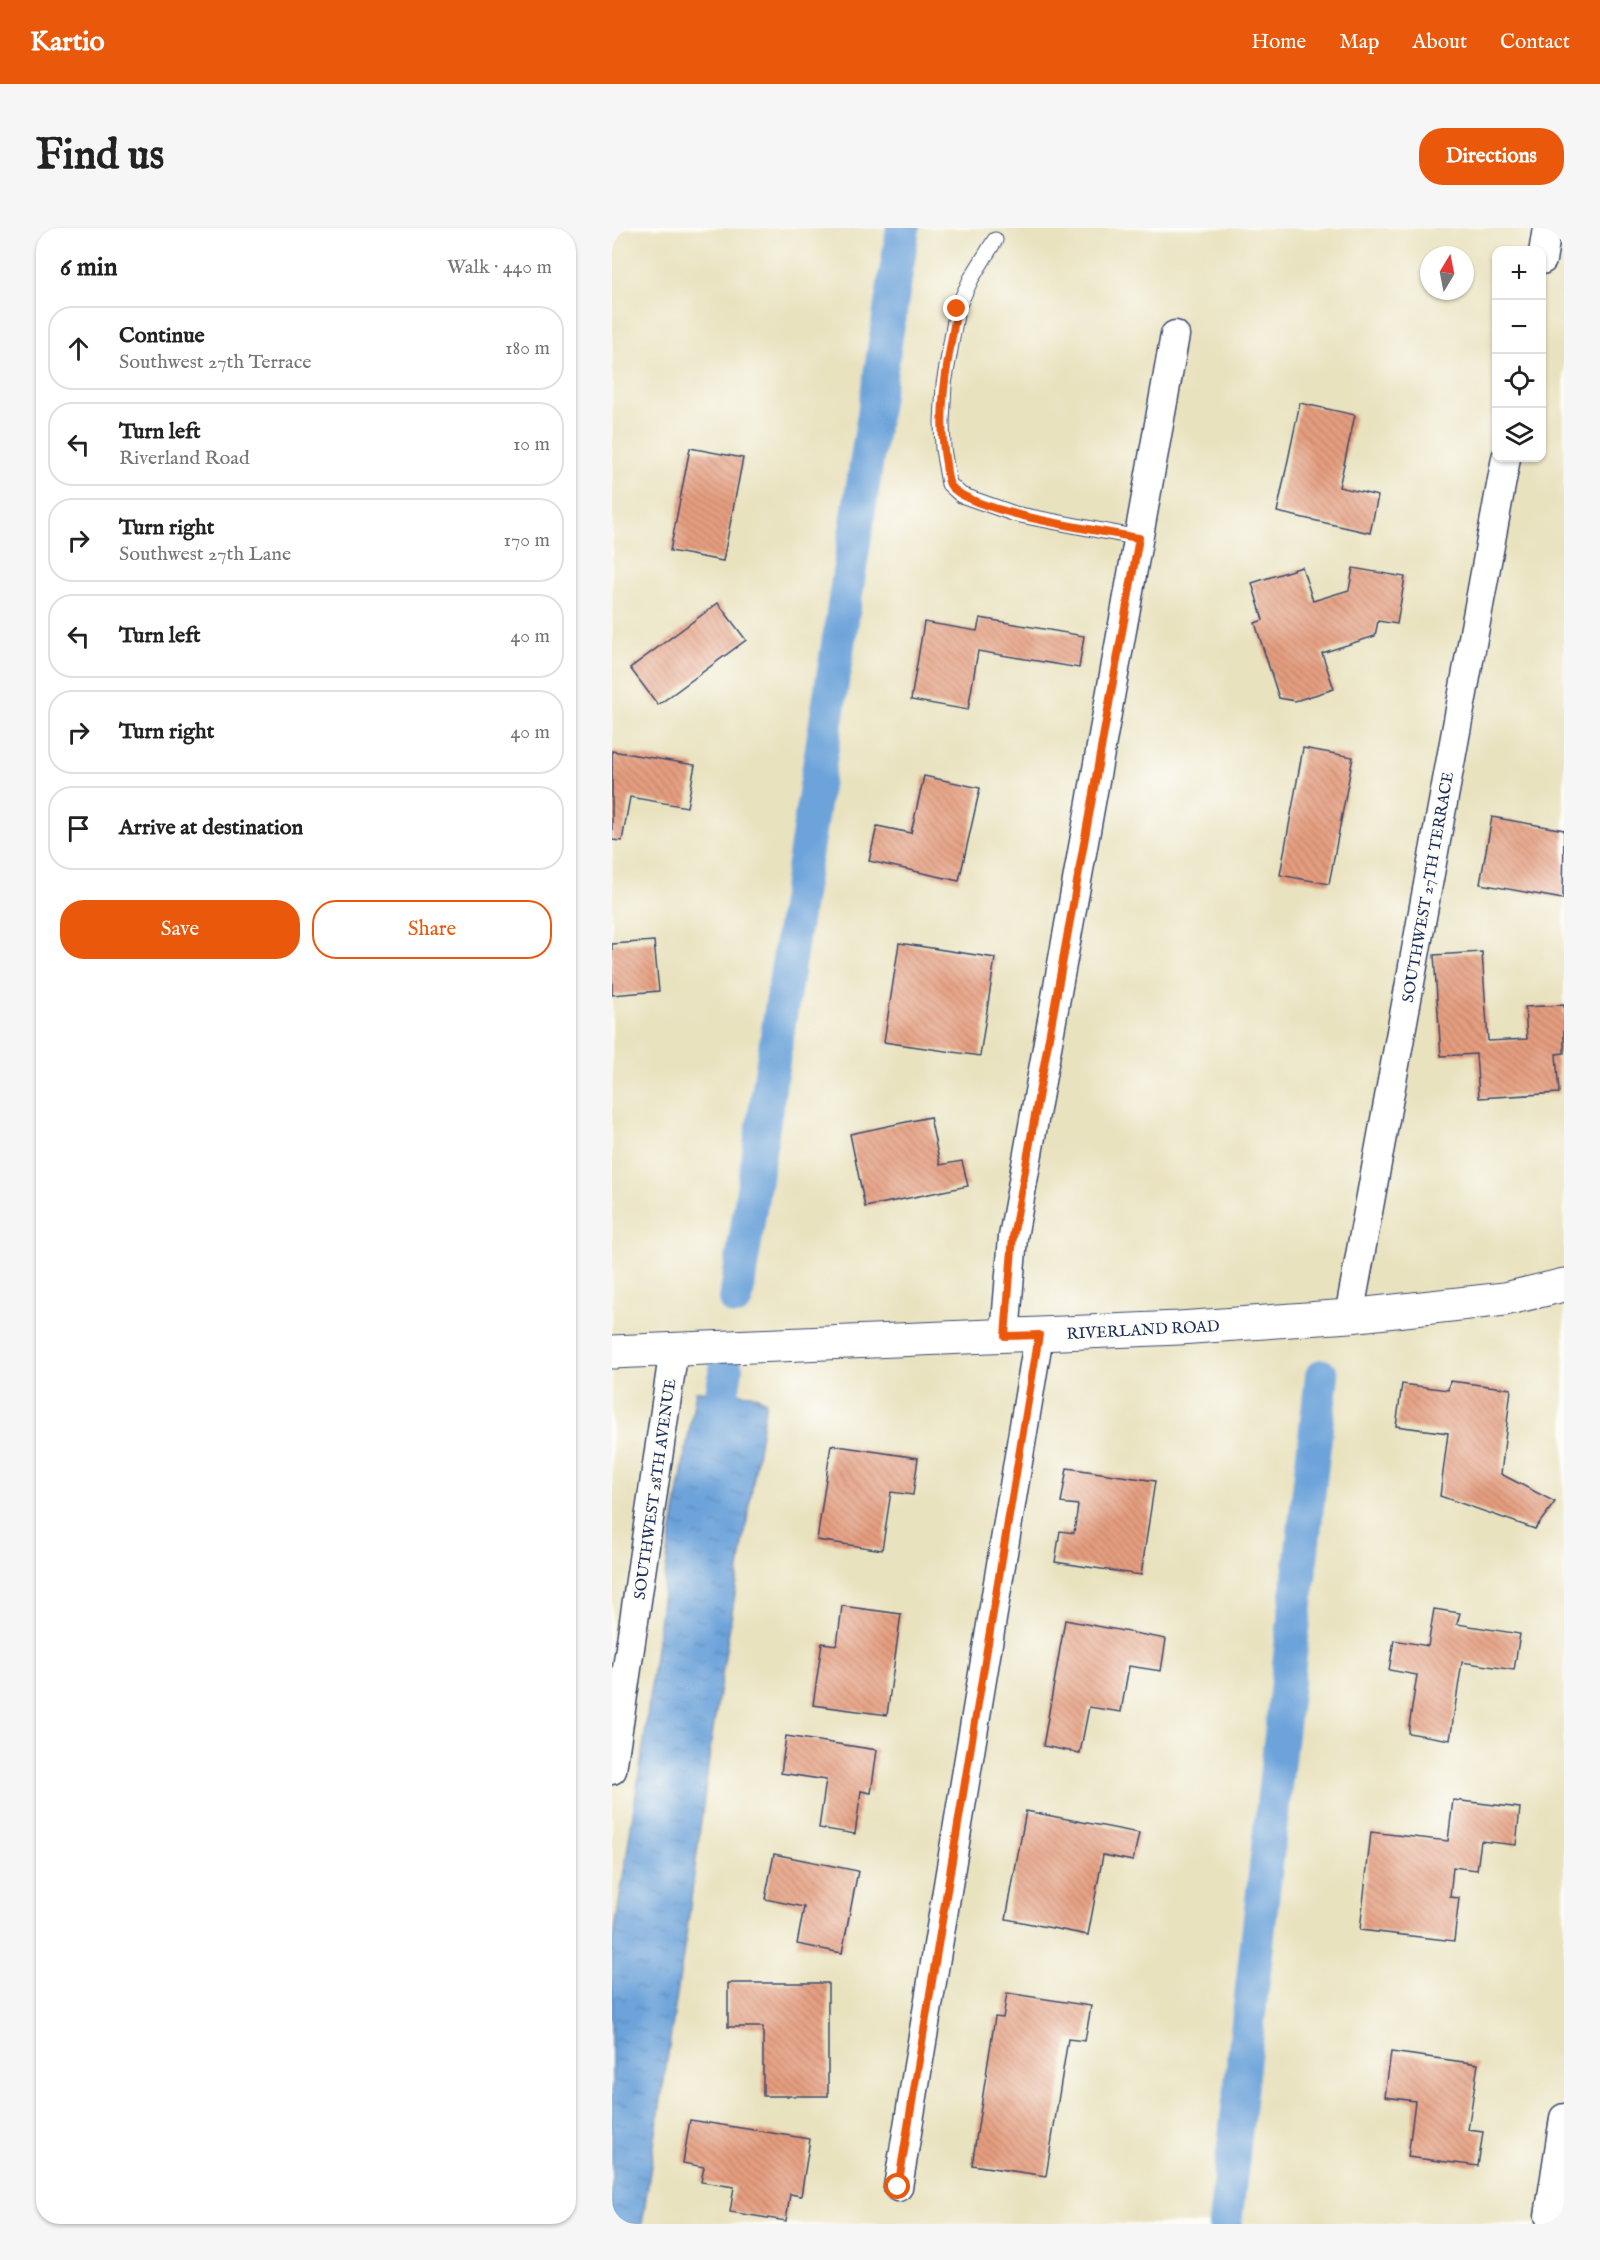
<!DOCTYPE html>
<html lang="en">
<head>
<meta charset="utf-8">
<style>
  :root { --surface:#fff; --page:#f6f6f6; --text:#222; --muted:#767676; --line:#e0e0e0; --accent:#ea580c }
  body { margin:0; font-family:"IM FELL English",serif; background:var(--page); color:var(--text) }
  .controls { position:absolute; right:18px; top:18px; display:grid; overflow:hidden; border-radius:12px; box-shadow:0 2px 4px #0004 }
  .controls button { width:54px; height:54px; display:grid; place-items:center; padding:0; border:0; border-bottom:2px solid var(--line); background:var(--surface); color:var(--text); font:30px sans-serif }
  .compass { position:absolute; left:808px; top:18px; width:54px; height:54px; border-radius:50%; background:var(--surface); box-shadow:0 2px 4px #0004; rotate:10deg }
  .stop { position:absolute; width:18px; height:18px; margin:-14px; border:4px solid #ea580c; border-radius:50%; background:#fff }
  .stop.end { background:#ea580c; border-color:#fff; box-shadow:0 2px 6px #0008 }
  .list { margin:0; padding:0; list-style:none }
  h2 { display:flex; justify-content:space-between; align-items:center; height:78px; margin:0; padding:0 24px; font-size:26px }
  h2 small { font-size:20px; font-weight:400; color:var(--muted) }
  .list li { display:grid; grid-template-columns:39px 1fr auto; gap:18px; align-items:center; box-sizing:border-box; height:84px; margin:0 12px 12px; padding:0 12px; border:2px solid var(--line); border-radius:24px }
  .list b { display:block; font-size:22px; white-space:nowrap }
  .list p { margin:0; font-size:20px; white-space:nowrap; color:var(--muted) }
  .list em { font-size:20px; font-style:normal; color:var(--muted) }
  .actions { display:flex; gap:12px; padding:18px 24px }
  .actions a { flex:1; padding:14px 0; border:2px solid var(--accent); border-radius:24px; text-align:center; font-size:21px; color:var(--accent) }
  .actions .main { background:var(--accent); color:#fff }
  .icon { flex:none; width:33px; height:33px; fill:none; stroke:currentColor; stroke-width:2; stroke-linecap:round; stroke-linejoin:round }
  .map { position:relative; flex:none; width:952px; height:1996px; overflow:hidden; border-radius:24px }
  header { display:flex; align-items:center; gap:36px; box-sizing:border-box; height:84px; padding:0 30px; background:var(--accent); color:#fff }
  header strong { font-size:28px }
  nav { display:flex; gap:33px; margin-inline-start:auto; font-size:21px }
  .intro { display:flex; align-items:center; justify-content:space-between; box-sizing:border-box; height:144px; padding:0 36px }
  h1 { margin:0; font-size:42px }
  .button { padding:15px 27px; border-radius:24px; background:var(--accent); color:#fff; font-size:21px; font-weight:700 }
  main { display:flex; gap:36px; padding:0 36px }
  aside { flex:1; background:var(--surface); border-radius:24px; box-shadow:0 2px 4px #0004 }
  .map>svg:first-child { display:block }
  .water { fill:url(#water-ripples); stroke:#44699c; stroke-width:1.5 }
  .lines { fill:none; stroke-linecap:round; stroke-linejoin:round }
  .canal { stroke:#6ca3da; stroke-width:34 }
  .building { fill:url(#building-back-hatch) }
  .service-casing { stroke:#3a4a6d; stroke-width:17 }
  .minor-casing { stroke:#3a4a6d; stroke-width:31 }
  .tertiary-casing { stroke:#3a4a6d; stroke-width:35 }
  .service { stroke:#fff; stroke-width:15 }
  .minor { stroke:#fff; stroke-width:28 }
  .tertiary { stroke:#fff; stroke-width:33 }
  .route { stroke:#ea580c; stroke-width:8 }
  .labels { text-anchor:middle; stroke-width:5; stroke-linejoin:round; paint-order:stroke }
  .street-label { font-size:16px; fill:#1b2f5e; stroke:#fdfcf7 }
</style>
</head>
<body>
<header>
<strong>Kartio</strong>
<nav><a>Home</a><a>Map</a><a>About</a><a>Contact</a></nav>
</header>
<div class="intro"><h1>Find us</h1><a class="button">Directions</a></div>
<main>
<aside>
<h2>6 min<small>Walk · 440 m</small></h2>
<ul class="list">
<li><svg class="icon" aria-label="ahead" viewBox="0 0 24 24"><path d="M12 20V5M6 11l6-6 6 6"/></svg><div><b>Continue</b><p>Southwest 27th Terrace</p></div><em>180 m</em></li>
<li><svg class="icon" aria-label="left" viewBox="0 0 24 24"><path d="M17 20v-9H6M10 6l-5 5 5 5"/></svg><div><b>Turn left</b><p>Riverland Road</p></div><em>10 m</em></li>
<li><svg class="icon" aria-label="right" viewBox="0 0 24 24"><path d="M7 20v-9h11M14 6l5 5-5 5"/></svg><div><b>Turn right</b><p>Southwest 27th Lane</p></div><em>170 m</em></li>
<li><svg class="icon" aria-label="left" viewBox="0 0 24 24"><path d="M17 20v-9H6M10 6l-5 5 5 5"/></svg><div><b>Turn left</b></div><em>40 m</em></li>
<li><svg class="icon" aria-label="right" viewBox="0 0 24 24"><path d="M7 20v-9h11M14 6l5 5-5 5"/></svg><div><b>Turn right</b></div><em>40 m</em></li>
<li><svg class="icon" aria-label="arrive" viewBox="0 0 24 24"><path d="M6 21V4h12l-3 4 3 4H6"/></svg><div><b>Arrive at destination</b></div></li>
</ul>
<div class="actions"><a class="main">Save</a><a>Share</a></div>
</aside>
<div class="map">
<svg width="952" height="1996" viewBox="0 0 952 1996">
  <defs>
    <pattern id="water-ripples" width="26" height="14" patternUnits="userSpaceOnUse" patternTransform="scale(1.5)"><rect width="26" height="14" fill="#6ca3da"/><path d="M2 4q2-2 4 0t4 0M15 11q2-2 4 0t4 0" fill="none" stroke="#5885b4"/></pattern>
    <pattern id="building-back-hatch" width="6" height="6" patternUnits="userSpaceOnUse" patternTransform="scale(1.5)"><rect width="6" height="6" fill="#e69e7f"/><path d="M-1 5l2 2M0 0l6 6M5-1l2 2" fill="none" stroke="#ba816b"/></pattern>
  </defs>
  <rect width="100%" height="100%" fill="#fdfcf7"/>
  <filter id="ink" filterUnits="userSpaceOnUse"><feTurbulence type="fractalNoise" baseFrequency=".0167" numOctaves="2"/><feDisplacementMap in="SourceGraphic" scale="12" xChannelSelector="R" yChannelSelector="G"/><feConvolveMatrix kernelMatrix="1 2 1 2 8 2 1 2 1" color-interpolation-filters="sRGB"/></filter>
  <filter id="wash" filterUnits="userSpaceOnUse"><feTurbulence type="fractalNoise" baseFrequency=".008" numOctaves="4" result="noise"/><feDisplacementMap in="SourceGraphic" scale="24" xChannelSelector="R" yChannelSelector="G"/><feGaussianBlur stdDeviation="1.35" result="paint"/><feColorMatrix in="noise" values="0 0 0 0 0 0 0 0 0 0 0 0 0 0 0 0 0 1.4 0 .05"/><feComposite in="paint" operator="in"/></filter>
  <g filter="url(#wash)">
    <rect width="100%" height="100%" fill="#e9e2bf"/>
    <!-- water -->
    <path class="water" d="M84 1163 139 1166 154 1173 99 1515 76 1694 30 1996H0V1721L31 1521 56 1326Z"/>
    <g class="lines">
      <!-- canal -->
      <path class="canal" d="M124 1071 291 0
        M103 1212 114 1141
        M613 1996 710 1148"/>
    </g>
    <g id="blocks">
      <!-- building -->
      <path class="building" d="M688 175 743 187 727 259 766 268 758 305 665 284Z
        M78 220 131 230 111 333 58 323Z
        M690 339 701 373 737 362 741 340 793 349 785 396 766 393 763 408 710 425 722 461 683 473 667 470 643 395 651 392 640 355Z
        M106 375 134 412 46 477 18 440Z
        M368 390 472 408 467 440 366 423 356 482 299 472 312 394 365 403Z
        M691 520 741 529 717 656 668 647Z
        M0 523 83 537 75 579 18 569 10 613 0 612Z
        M312 548 368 560 347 653 257 633 265 598 299 605Z
        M880 589 952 602 951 671 868 656Z
        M42 713 47 763 0 767V716Z
        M287 715 383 730 368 828 272 814Z
        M870 724 876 813 915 811 913 779 952 777V825L944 826 947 865 867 870 864 826 829 828 822 727Z
        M318 889 328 937 350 933 356 958 253 979 238 906Z
        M838 1153 899 1161 889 1246 943 1274 923 1301 828 1268 836 1205 784 1198 790 1156 836 1162Z
        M219 1217 306 1230 301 1267 279 1264 270 1322 205 1312Z
        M455 1240 543 1253 529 1347 443 1334 448 1303 462 1305 466 1277 449 1275Z
        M230 1378 289 1386 275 1487 201 1477 210 1415 225 1417Z
        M822 1381 848 1385 845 1396 908 1406 902 1442 850 1434 838 1512 796 1505 805 1447 777 1442 782 1412 816 1418Z
        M453 1392 554 1411 549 1443 517 1438 509 1484 477 1479 468 1525 431 1518Z
        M174 1508 265 1522 259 1565 249 1563 243 1606 207 1600 214 1552 169 1545Z
        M841 1572 908 1580 904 1617 869 1613 865 1642 841 1639 838 1669 847 1670 842 1713 748 1702 759 1604 836 1613Z
        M414 1583 527 1605 521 1633 491 1627 476 1707 394 1691Z
        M162 1626 246 1643 230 1725 185 1716 192 1679 153 1671Z
        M116 1755H216V1868H151V1799H116Z
        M395 1765 479 1778 473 1813 456 1811 434 1948 360 1937 383 1789 391 1790Z
        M779 1824 866 1836 856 1902 871 1904 866 1938 796 1929 803 1873 773 1869Z
        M78 1892 198 1911 189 1968 178 1966 174 1993 118 1984 122 1959 89 1954 92 1939 71 1935Z"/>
    </g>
  </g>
  <g filter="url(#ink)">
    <use href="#blocks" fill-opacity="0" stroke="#3a4a6d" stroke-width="1.5"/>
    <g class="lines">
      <defs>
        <path id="service" d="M383 12 359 51 345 81 332 156 330 194 331 221 337 256 349 267 403 286 527 310"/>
        <path id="minor" d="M930 32 935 0
          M737 1088 894 230
          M393 1108 401 1009 563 107
          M0 1542 62 1121
          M286 1959 427 1107
          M937 1988 952 1890"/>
        <path id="tertiary" d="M0 1124 567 1100 737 1088 893 1071 952 1057"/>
      </defs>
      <!-- service casing -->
      <use href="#service" class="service-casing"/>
      <!-- minor casing -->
      <use href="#minor" class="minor-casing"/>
      <!-- tertiary casing -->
      <use href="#tertiary" class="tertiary-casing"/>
      <!-- service -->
      <use href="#service" class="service"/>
      <!-- minor -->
      <use href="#minor" class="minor"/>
      <!-- tertiary -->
      <use href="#tertiary" class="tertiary"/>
    </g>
  </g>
  <g class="lines" filter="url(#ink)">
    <!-- route -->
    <path class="route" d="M286 1959 427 1107 393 1108 401 1009 527 310C489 303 360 285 339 258 335 253 335 243 334 236 324 184 336 132 345 81"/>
  </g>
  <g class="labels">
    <!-- street labels -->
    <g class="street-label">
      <text transform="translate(815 659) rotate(-80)" y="6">SOUTHWEST 27TH TERRACE</text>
      <text transform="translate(531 1101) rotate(-3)" y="6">RIVERLAND ROAD</text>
      <text transform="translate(42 1261) rotate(-82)" y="6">SOUTHWEST 28TH AVENUE</text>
    </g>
  </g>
</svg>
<div class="controls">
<button>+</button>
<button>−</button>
<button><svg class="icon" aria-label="locate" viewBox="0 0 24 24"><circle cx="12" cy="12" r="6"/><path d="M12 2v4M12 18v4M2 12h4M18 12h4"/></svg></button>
<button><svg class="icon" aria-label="layers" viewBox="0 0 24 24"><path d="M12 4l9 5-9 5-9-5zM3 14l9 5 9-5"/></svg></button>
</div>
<svg class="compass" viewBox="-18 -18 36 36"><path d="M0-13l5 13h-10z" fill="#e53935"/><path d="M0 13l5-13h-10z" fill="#767676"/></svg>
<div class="stop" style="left:286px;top:1959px"></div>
<div class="stop end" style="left:345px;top:81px"></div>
</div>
</main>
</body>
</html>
